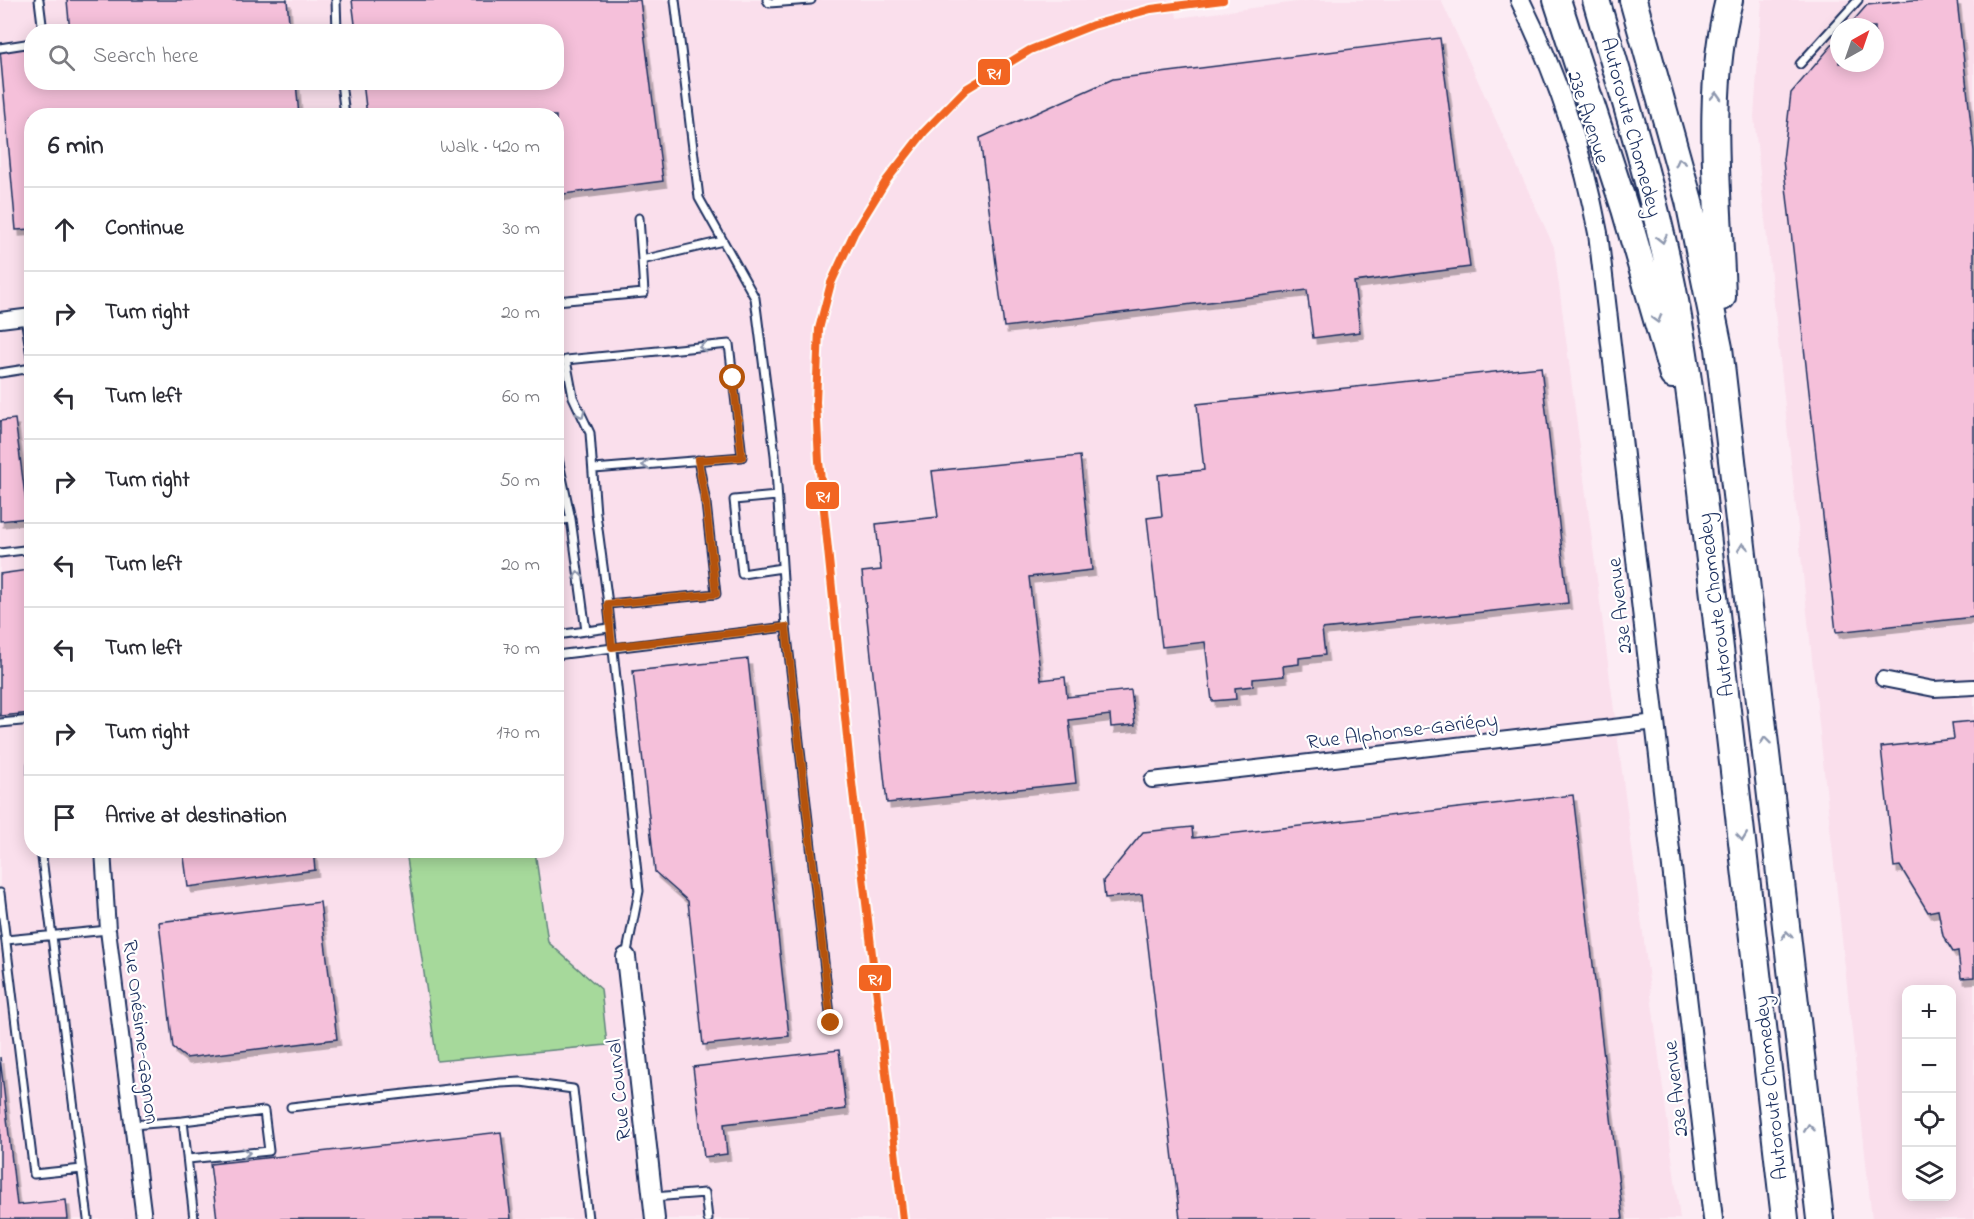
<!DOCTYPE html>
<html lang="en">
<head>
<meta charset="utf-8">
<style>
  :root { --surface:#fff; --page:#f7f7f7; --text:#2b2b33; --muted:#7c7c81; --line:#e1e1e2 }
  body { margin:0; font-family:"Indie Flower",sans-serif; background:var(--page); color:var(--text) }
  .controls { position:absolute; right:18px; bottom:18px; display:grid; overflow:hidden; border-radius:12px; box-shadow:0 3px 15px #0003 }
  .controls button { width:54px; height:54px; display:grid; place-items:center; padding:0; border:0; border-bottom:2px solid var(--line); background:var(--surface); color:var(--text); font:30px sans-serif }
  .compass { position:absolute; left:1830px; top:18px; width:54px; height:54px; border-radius:50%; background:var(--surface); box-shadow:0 3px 15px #0003; rotate:40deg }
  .stop { position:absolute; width:18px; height:18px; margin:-14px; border:4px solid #b45309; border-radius:50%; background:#fff }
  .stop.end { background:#b45309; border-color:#fff; box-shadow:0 2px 6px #0008 }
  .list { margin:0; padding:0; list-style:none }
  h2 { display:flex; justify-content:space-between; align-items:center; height:78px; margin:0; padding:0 24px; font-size:26px }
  h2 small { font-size:20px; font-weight:400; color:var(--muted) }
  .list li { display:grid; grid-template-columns:39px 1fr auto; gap:18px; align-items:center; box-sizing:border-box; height:84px; padding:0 24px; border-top:2px solid var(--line) }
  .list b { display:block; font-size:22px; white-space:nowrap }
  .list em { font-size:20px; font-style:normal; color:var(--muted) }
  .icon { flex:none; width:33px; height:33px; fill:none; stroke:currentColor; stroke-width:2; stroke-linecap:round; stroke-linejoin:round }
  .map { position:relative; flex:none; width:1974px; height:1219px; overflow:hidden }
  .search { position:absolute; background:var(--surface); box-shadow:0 3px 15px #0003; left:24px; top:24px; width:540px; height:66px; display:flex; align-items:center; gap:15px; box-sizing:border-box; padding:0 21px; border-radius:24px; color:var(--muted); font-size:22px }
  .panel { position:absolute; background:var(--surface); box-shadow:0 3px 15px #0003; left:24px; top:108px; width:540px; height:750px; border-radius:24px }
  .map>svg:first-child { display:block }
  .built { fill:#fadfec; fill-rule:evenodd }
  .green { fill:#a6d99b; stroke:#60847c; stroke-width:1.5 }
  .building { fill:#f5c0da; stroke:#1b2f5e; stroke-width:1.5; filter:url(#shadow) }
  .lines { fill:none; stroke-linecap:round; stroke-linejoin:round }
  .service-casing { stroke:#1b2f5e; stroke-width:11 }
  .minor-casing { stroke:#1b2f5e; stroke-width:18 }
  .tertiary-casing { stroke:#1b2f5e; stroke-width:22 }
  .motorway-casing { stroke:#1b2f5e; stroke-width:30 }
  .service { stroke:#fff; stroke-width:7 }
  .minor { stroke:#fff; stroke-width:14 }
  .tertiary { stroke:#fff; stroke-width:18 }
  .motorway { stroke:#fff; stroke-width:26 }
  .rail-1-casing { stroke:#fff; stroke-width:12 }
  .rail-1 { stroke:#f26522; stroke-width:8 }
  .oneway { stroke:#8d97ae }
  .route { stroke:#b45309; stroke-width:8 }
  .labels { text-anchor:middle; stroke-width:4.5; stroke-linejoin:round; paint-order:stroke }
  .street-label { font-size:21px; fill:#1b2f5e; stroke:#fff }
  .line-badge { stroke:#fff; stroke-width:2 }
  .badge-label { font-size:16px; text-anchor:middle; font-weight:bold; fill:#fff }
</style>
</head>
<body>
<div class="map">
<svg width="1974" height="1219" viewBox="0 0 1974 1219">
  <defs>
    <filter id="shadow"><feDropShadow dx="3.5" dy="6" stdDeviation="0" flood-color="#0004"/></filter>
  </defs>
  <rect width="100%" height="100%" fill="#fcecf4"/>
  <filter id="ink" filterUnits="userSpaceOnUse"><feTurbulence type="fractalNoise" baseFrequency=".0167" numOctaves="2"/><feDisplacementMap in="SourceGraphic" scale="12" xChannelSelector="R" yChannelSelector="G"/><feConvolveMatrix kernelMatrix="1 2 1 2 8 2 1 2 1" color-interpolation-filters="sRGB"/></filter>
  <g filter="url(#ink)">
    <!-- built -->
    <path class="built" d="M0 0H1174L1177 18 1311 0H1441L1554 247 1680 1219H0ZM32 32H556V82H32ZM32 116H556V850H32Z
      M1762 0H1974V1219H1872L1754 117ZM1839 27H1875V63H1839ZM1906 990H1952V1196H1906Z"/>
    <!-- green -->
    <path class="green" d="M406 851H535L548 942 601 989 607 1045 437 1061Z"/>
    <!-- building -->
    <path class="building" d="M67 0H287L290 32H70Z
      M352 0H640L663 181 556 195V116H367L363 82H556V32H356Z
      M1913 0H1957L1974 151V617L1836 632 1783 160 1791 93 1839 37V63H1875V27H1848L1867 5Z
      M1440 38 1470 267 1354 282 1360 332 1313 338 1307 290 1004 327 980 138 1113 79Z
      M32 46V82H296L299 116H32V229L16 230 0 50Z
      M1541 367 1568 603 1322 629 1325 655 1299 658V664L1283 666 1284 676 1253 679V686L1235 688 1236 699 1212 701 1205 642 1162 647 1147 518 1162 516 1158 475 1204 470 1197 404Z
      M15 419 28 518 0 521V421Z
      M1080 456 1092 570 1029 577 1041 680 1065 677 1067 697 1131 690 1135 725 1111 727 1110 715 1069 720 1076 783 887 803 862 572 881 570 876 524 938 517 932 471Z
      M28 570 32 603V713L0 716V574Z
      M748 659 789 1036 703 1045 688 901 655 872 633 671Z
      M1974 721V977L1961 978 1958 951 1953 952 1943 936 1938 910 1928 912 1900 866 1894 867 1881 747 1954 739 1952 723Z
      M1573 795 1623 1219H1180L1142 894 1105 898 1103 881 1143 832 1192 827 1193 838Z
      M183 850H313L315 870 188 887Z
      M320 902 337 1039 186 1058 173 1048 159 922Z
      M839 1050 846 1109 724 1124 727 1154 704 1157 693 1067Z
      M0 1057 17 1205 66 1200 68 1219H0Z
      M501 1132 511 1219H217L210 1164Z"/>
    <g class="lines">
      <defs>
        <path id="service" d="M39 0 43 32
          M336 0 337 32
          M767 0 769 3 811 0
          M0 48 32 43
          M1800 64 1858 0
          M341 82 345 116
          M639 218 642 260
          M556 301 644 293 642 260 723 241
          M25 317 32 363
          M0 373 32 368
          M556 449 571 519 586 631
          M594 469 742 457 729 344 566 360 573 397 590 433 596 514 608 604 639 891 626 957
          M777 496 734 500 742 574 782 568
          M556 521 571 519
          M0 553 32 549
          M608 604 716 594 706 503 698 460
          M786 627 831 1023
          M556 635 609 628
          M556 655 786 627 775 455 755 298 699 198 675 0
          M0 723 32 720
          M32 764V776
          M41 850 88 1219
          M0 893 34 1174 82 1169
          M6 940 108 930
          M291 1107 501 1083 521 1082 573 1089 588 1219
          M183 1121 264 1111 269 1151 188 1159
          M132 1125 183 1121 194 1219
          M653 1197 705 1193 708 1219"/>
        <path id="minor" d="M0 320 32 316
          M1883 679 1934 689 1974 687
          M1152 780 1656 722
          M103 850 108 930 144 1219"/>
        <path id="tertiary" d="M1520 0C1556 73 1583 153 1598 233L1713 1219
          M626 957 655 1219"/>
        <path id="motorway" d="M1557 0 1625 209 1673 375
          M1596 0C1621 87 1648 172 1667 261 1683 334 1692 408 1701 482L1785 1219
          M1633 0 1689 201 1719 348 1820 1219
          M1722 297C1719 199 1705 96 1729 0"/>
      </defs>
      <!-- service casing -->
      <use href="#service" class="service-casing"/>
      <!-- minor casing -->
      <use href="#minor" class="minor-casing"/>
      <!-- tertiary casing -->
      <use href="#tertiary" class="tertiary-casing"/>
      <!-- motorway casing -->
      <use href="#motorway" class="motorway-casing"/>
      <!-- service -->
      <use href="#service" class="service"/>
      <!-- minor -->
      <use href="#minor" class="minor"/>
      <!-- tertiary -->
      <use href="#tertiary" class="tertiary"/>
      <!-- motorway -->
      <use href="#motorway" class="motorway"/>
      <defs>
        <path id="rail-1" d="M903 1219 850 766 819 461 816 402 819 329 831 283 854 233 886 181 924 132 966 89 1030 50 1093 25 1151 9 1223 0"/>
      </defs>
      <!-- rail-1 casing -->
      <use href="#rail-1" class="rail-1-casing"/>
      <!-- rail-1 -->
      <use href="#rail-1" class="rail-1"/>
    </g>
    <!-- one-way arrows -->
    <defs><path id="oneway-chevron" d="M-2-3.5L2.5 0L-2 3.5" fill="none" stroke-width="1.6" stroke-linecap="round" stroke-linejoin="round" transform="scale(1.5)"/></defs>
    <g class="oneway">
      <use href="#oneway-chevron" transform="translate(1716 96) rotate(-87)"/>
      <use href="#oneway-chevron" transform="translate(1680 162) rotate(-104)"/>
      <use href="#oneway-chevron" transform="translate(1662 239) rotate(77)"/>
      <use href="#oneway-chevron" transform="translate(1657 319) rotate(74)"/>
      <use href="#oneway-chevron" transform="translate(703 347) rotate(175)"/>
      <use href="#oneway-chevron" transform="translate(581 414) rotate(65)"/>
      <use href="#oneway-chevron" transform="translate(646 465) rotate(176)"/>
      <use href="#oneway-chevron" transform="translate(1743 547) rotate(-97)"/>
      <use href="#oneway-chevron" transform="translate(578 575) rotate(-97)"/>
      <use href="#oneway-chevron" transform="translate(1765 741) rotate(-97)"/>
      <use href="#oneway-chevron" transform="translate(1742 837) rotate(83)"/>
      <use href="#oneway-chevron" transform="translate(1787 935) rotate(-97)"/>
      <use href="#oneway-chevron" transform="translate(1809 1128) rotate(-97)"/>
      <use href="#oneway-chevron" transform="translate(246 1153) rotate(-6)"/>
    </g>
  </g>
  <g class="lines" filter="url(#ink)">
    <!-- route -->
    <path class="route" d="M733 378 742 457 698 460 706 504 716 594 608 604 612 647 786 627 831 1023"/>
  </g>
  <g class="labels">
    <!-- street labels -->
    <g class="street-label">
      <text transform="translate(1589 117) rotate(72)" y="7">23e Avenue</text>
      <text transform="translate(1632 127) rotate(75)" y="7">Autoroute Chomedey</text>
      <text transform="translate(1715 605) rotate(-97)" y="7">Autoroute Chomedey</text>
      <text transform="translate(1619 606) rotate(-97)" y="7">23e Avenue</text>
      <text transform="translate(1402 730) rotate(-7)" y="7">Rue Alphonse-Gariépy</text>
      <text transform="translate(142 1032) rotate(83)" y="7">Rue Onésime-Gagnon</text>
      <text transform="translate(1770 1088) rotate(-96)" y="7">Autoroute Chomedey</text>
      <text transform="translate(1675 1089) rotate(-97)" y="7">23e Avenue</text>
      <text transform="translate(618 1090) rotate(-96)" y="7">Rue Courval</text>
    </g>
  </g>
  <g class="line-badge">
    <rect x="977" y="58" width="34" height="28" rx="6" fill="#f26522"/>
    <rect x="805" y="481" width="35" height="29" rx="6" fill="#f26522"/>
    <rect x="858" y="964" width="34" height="28" rx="6" fill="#f26522"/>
  </g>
  <g class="badge-label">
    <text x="994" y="78">R1</text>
    <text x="823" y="501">R1</text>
    <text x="875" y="984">R1</text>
  </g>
</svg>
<div class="controls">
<button>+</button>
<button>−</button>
<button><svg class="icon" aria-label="locate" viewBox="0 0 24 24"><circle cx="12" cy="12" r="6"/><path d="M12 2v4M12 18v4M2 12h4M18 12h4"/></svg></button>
<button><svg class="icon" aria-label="layers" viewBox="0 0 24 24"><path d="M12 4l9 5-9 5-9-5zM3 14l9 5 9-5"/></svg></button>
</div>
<svg class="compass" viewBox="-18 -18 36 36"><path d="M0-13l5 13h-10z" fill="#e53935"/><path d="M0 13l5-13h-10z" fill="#7c7c81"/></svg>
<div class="stop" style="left:733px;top:378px"></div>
<div class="stop end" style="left:831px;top:1023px"></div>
<div class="search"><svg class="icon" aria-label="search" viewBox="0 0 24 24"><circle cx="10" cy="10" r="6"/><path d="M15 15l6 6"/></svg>Search here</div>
<section class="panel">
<h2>6 min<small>Walk · 420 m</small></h2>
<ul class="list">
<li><svg class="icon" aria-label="ahead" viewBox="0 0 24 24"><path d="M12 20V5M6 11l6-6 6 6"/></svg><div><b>Continue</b></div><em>30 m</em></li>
<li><svg class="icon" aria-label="right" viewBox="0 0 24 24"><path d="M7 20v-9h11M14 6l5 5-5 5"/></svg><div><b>Turn right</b></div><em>20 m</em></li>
<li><svg class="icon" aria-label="left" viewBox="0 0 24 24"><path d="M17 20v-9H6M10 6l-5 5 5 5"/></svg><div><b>Turn left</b></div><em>60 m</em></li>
<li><svg class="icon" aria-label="right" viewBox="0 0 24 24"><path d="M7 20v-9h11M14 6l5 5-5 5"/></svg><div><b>Turn right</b></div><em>50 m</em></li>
<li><svg class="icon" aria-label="left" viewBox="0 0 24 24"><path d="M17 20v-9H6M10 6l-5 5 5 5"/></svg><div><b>Turn left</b></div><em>20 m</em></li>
<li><svg class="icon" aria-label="left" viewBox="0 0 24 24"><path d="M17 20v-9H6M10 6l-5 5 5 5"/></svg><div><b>Turn left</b></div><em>70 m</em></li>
<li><svg class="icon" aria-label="right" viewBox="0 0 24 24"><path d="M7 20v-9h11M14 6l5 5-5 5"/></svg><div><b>Turn right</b></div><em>170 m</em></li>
<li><svg class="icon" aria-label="arrive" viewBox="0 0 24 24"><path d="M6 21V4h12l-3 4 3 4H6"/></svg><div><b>Arrive at destination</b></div></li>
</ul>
</section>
</div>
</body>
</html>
